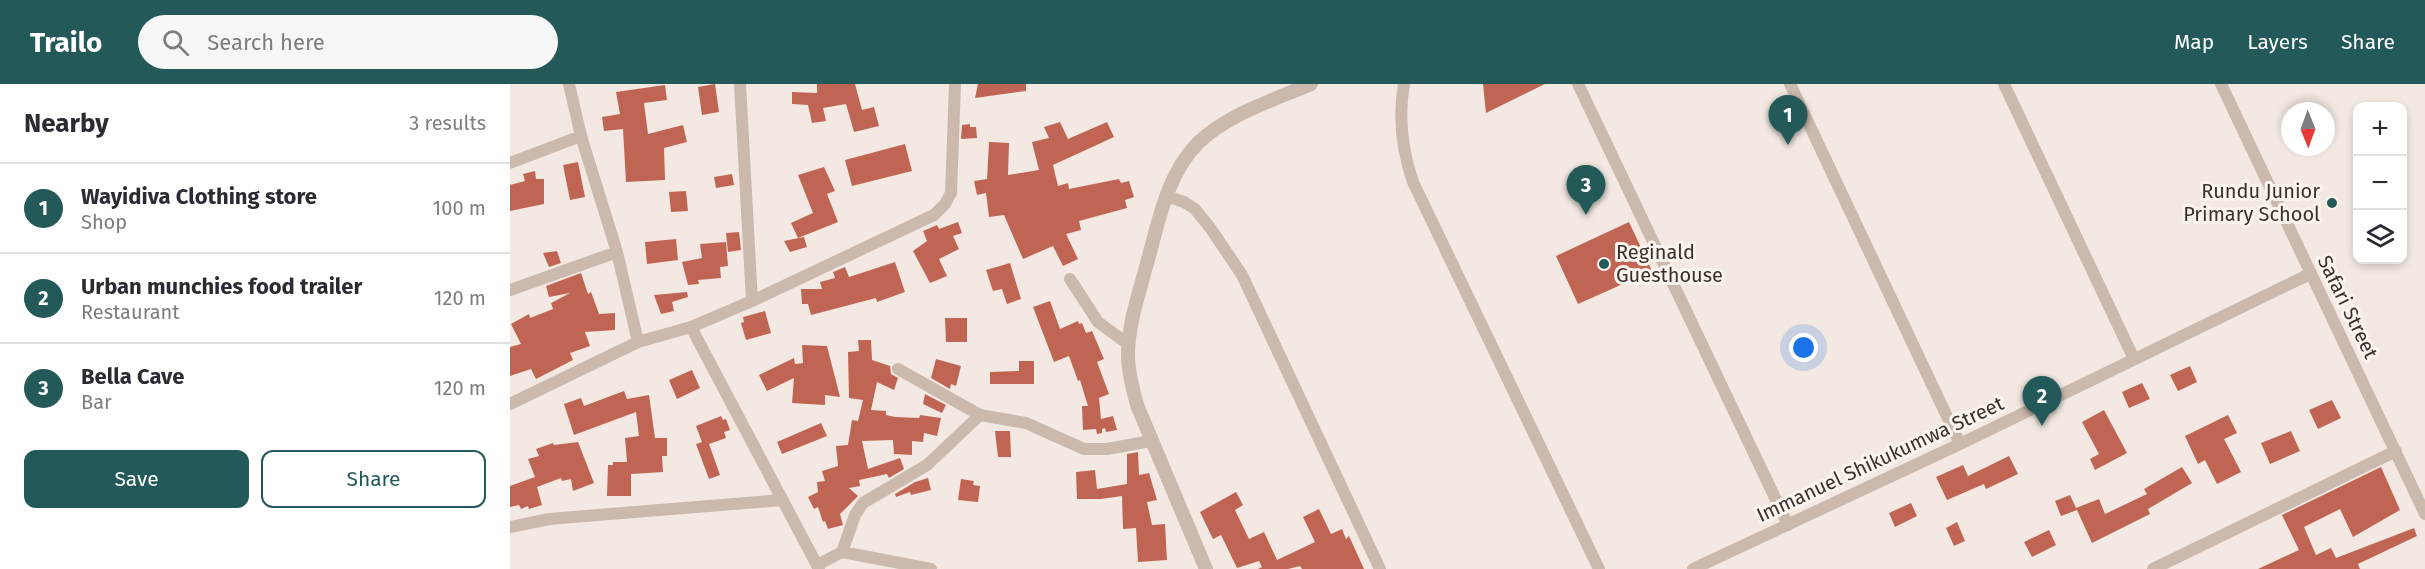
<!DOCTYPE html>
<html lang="en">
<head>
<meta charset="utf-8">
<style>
  :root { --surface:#fff; --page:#f7f7f7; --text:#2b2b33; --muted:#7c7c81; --line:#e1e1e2; --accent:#235a59 }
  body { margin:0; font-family:"Fira Sans",sans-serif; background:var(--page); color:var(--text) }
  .controls { position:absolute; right:18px; top:18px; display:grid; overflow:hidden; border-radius:12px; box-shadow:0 3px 9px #0003 }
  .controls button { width:54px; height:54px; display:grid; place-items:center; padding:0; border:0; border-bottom:2px solid var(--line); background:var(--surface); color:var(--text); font:30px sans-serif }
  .compass { position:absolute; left:1771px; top:18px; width:54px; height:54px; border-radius:50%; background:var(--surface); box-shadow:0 3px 9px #0003; rotate:179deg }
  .you { position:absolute; left:1294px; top:264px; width:21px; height:21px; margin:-15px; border:4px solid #fff; border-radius:50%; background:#1a73e8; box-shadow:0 0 0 9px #1a73e833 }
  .badge { display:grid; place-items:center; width:39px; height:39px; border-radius:50%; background:var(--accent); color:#fff; font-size:20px; font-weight:700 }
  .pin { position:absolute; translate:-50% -50px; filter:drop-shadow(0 2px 3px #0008) }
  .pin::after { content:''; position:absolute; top:32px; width:21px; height:18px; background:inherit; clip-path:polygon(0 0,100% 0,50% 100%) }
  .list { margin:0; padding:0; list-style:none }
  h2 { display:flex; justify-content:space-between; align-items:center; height:78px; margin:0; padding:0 24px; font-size:26px }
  h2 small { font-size:20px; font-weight:400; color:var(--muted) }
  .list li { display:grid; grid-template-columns:39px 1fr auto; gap:18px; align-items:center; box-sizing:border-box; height:90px; padding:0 24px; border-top:2px solid var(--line) }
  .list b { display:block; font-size:22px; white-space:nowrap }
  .list p { margin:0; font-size:20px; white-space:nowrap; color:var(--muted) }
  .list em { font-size:20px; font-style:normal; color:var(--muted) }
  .actions { display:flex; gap:12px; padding:18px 24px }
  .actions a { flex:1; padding:14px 0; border:2px solid var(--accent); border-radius:12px; text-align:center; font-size:21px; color:var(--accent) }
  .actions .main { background:var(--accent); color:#fff }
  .icon { flex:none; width:33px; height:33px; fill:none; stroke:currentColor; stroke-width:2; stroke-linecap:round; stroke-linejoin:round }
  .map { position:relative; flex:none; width:1915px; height:485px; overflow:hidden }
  header { display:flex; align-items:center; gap:36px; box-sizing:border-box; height:84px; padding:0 30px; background:var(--accent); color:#fff }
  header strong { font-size:28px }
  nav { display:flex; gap:33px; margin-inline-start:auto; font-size:21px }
  .search { width:420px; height:54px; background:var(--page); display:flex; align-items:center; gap:15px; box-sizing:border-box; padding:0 21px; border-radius:33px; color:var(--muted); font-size:22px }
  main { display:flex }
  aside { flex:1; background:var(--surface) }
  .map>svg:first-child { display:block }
  .building { fill:#c06553 }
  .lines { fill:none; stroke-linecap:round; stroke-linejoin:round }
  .minor { stroke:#cbb9ae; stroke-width:12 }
  .tertiary { stroke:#cbb9ae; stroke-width:14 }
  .poi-dot { fill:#235a59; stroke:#faf4ee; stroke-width:2 }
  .labels { text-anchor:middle; stroke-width:6; stroke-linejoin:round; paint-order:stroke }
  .poi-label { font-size:20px; fill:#3a2f2c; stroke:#faf4ee; text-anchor:end }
  .street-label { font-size:20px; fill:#3a2f2c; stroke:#faf4ee }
</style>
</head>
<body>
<header>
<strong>Trailo</strong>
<div class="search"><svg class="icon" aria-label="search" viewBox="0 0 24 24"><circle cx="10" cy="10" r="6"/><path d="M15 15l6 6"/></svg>Search here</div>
<nav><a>Map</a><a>Layers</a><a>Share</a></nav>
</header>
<main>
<aside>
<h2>Nearby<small>3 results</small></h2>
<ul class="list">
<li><span class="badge">1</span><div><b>Wayidiva Clothing store</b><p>Shop</p></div><em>100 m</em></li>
<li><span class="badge">2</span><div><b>Urban munchies food trailer</b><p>Restaurant</p></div><em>120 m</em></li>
<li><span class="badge">3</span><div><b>Bella Cave</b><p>Bar</p></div><em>120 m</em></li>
</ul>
<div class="actions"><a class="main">Save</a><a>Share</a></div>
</aside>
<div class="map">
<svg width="1915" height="485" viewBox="0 0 1915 485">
  <rect width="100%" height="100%" fill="#f3e9e2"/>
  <!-- building -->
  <path class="building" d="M205 0 209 28 192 31 188 3Z
    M307 0H345L352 26 364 23 369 42 344 48 336 20 313 24 316 37 302 39 298 21 282 20V8L307 9Z
    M468 0H516V7L465 14Z
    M973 0H1035L976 29Z
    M155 1 157 16 134 19 138 50 173 41 177 58 154 64 155 96 116 98 113 45 94 47 92 33 110 30 106 8Z
    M550 38 558 55 597 38 604 53 543 81 548 102 558 99 559 105 609 95 611 99 619 97 624 113 615 116 617 124 569 137 571 146 556 150 568 175 553 182 543 162 513 175 494 131 479 133 476 109 467 111 464 97 477 95 479 58 499 59 498 91 529 86 522 58 539 54 534 43Z
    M460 40V43H466L467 54 451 55 452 41Z
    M395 60 402 87 342 102 335 76Z
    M68 78 75 113 60 116 53 81Z
    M314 83 325 107 317 110 328 138 288 154 281 139 303 129 288 91Z
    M25 87 26 95H34V120L0 127V101L15 97 13 90Z
    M222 90 224 101 206 104 204 93Z
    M176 107 178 127 161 128 159 108Z
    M448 138 452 149 443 152 449 165 429 175 437 192 420 199 403 167 417 157 413 147 427 141 429 145Z
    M1119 138 1142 187 1068 220 1046 172Z
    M229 148 231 166 218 168 216 149Z
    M294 153 297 163 280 168 274 157Z
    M166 155 168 176 137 180 135 158Z
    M216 158 218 182 210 183 211 194 188 196 189 200 178 201 172 178 192 174 190 160Z
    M47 167 51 179 39 183 33 169Z
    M385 178 395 208 367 218 366 214 301 231 298 220H292L291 205H312L310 198 325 194 323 188 335 183 339 193Z
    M500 179 511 215 497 220 492 205 483 207 476 186Z
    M71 189 78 210 81 208 89 230 105 229V246L75 248 80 262 60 269 63 276 26 295 21 285 0 292V263L11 260 1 240 19 230 20 234 43 225 41 219 60 209 39 213 36 202Z
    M177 208 178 213 162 218 164 227 151 230 144 211Z
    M540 217 550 245 568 237 569 240 572 239 576 249 582 247 594 275 587 278 599 310 589 314 591 335 603 332 607 346 596 348 595 344 592 345V349L587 350 586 345 573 346 572 322H578L570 296 568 297 559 272 544 278 523 223Z
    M255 227 261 249 236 256 231 239 234 238 233 233Z
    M435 234H457V258H436Z
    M348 256H361L362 276 380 282 381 290 388 294 384 306 367 298 361 326 376 327V331L385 333 409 334 410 331 431 334 427 352 414 349 413 358 402 357V371L384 370 383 356 352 357 358 385 390 374 394 385 379 394 377 390 349 396 350 402 339 404 348 412 330 430 333 441 318 445 315 437 313 438 308 423 304 425 298 413 308 408 307 398 315 397 312 387 328 382 326 362 338 361 342 336 348 337 353 316 339 314 338 268 349 267Z
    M292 261 317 262 330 313 315 311V321L282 319 284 294 257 307 249 291 284 274 285 280 293 279Z
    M426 275 451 282 446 302 441 300 440 305 421 294Z
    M509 277H524V300H480V288L509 287Z
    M1680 282 1687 298 1668 307 1660 291Z
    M182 286 190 304 167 315 159 296Z
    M1632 299 1640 315 1619 324 1612 308Z
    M114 307 117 315 139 311 145 354H157V372H152L153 388 121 390V412H97L98 381H103V378H117L115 354 129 352 126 328 64 351 54 320 71 314 74 322Z
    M415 310 436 321 432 329 413 320Z
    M1822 316 1831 334 1808 345 1799 326Z
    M1594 326 1617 369 1585 386 1580 375 1589 370 1572 338Z
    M1718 331 1727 349 1714 355 1731 388 1707 400 1695 376 1688 380 1675 352Z
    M211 332 213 336 216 335 220 346 214 348 216 354 199 360 210 391 199 395 186 360 192 358 186 342Z
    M311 339 317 352 272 370 267 358Z
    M485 347H500L501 373H488Z
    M1781 347 1790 367 1760 380 1751 359Z
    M68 358 84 399 63 407 61 395 52 397 51 394 27 403 32 421 19 425 18 422 11 425 9 421 0 423V402L25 393 18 375 29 372 26 365 43 359 44 361Z
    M628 368 629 391 639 389 647 416 637 418 642 441 655 440 657 476 628 478 626 444 613 445 612 412 591 415H567L566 388 585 386 587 405 617 400V370Z
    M1499 372 1508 390 1476 405 1474 400 1437 416 1426 393 1453 381 1458 392Z
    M1672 383 1682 399 1638 425 1640 430 1582 459 1567 426 1551 432 1545 417 1560 411 1566 424 1589 415 1595 430 1637 410 1634 405Z
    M1871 383 1890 426 1843 453 1830 425 1794 443 1806 471 1821 464 1826 474 1904 444 1907 452 1848 480 1850 485H1748L1789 466 1772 431Z
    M418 394 421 406 401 411 400 408 386 413 385 410 405 398Z
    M451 395 464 397 463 401 470 402 468 418 448 416Z
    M726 408 733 421 725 426 739 455 754 448 767 476 805 458 793 433 809 425 821 450 832 445 836 455 839 452 854 485H792L790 482 778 485H748L752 483 749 477 727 484 711 451 703 455 690 428Z
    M1401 419 1407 432 1385 443 1379 429Z
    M1447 438 1455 457 1444 462 1436 444Z
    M1539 446 1546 461 1522 473 1514 458Z"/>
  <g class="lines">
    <!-- minor -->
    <path class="minor" d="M59 0 71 52 107 168 128 258
      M230 0 242 217
      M894 0C888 34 892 66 903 98L1089 485
      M1068 0 1278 441
      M1280 0 1450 360
      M1494 0 1624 275
      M1711 0 1915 430
      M0 79 71 52
      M656 112 674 118 685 125 701 145 732 191 870 485
      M560 195 588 238 618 260
      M0 206 107 168
      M181 243 309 485
      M388 285 470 331 516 339 574 365H597L641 357
      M0 320 128 258 181 243 242 217 424 131 435 120 441 109 445 0
      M0 443 39 435 272 416
      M332 468 345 431 353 419 417 381 470 331
      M307 481 332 468 421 485
      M1183 485 1450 360 1800 190
      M1643 485 1886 367"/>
    <!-- tertiary -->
    <path class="tertiary" d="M696 485 627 321C623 305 618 289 618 272 618 242 628 212 636 183 648 141 656 91 688 59 718 30 764 16 801 0"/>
  </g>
  <!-- markers -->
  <g class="poi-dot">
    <circle cx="1822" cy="119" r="6"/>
    <circle cx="1094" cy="180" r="6"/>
  </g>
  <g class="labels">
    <!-- poi labels -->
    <g class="poi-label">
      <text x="1810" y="114">Rundu Junior<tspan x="1810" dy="23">Primary School</tspan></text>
      <text x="1106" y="175" text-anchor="start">Reginald<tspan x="1106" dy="23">Guesthouse</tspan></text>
    </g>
    <!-- street labels -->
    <g class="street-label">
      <text transform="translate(1838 223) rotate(64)" y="7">Safari Street</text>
      <text transform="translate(1370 375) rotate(-25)" y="7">Immanuel Shikukumwa Street</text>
    </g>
  </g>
</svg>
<div class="controls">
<button>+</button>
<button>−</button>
<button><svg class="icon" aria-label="layers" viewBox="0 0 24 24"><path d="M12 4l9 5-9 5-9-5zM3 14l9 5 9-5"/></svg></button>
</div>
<svg class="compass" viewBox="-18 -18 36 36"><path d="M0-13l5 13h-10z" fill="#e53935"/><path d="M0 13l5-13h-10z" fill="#7c7c81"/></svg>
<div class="you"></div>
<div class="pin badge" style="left:1278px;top:61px">1</div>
<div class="pin badge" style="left:1532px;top:342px">2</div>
<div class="pin badge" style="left:1076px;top:131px">3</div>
</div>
</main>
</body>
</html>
